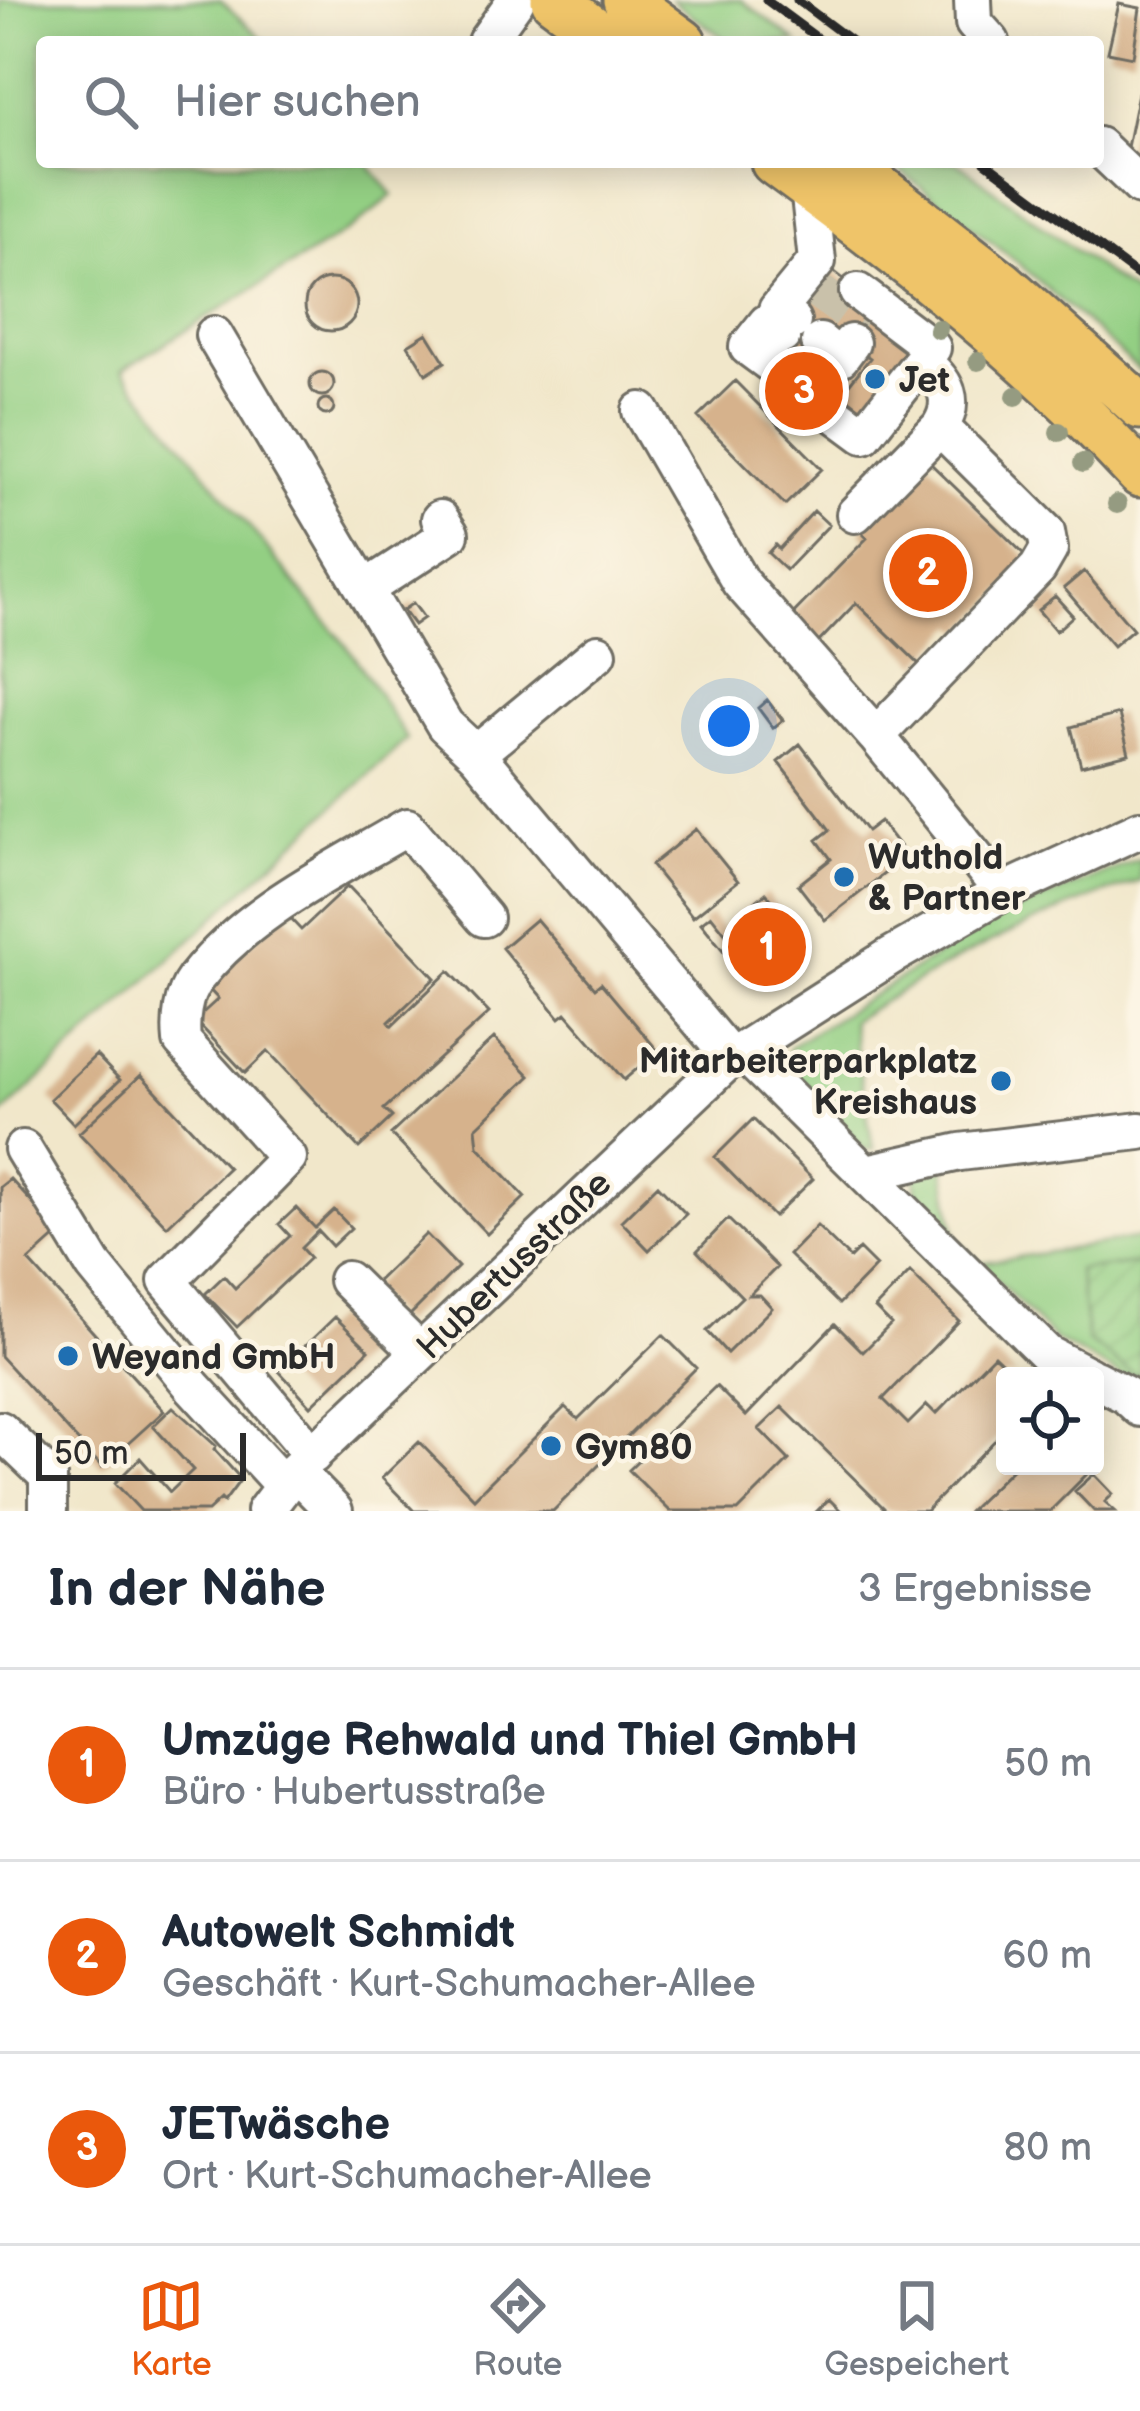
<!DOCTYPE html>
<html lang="de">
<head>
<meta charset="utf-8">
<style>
  :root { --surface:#fff; --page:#f6f6f7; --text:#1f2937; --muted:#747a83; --line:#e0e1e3; --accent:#ea580c }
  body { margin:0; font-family:"Balsamiq Sans",sans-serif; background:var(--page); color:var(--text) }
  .controls { position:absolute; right:36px; bottom:36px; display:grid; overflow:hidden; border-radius:12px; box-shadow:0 6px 30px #0003 }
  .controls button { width:108px; height:108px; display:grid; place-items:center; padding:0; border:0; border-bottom:3px solid var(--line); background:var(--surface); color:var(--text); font:60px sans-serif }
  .scale { position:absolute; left:36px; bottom:30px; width:210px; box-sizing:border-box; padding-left:12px; border:6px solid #2b2b2b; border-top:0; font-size:33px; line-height:42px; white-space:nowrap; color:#2b2b2b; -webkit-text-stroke:9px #fcf5e5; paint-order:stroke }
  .you { position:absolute; left:729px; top:726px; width:42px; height:42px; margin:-30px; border:9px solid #fff; border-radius:50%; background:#1a73e8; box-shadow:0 0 0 18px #1a73e833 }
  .badge { display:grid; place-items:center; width:78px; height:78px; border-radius:50%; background:var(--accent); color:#fff; font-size:39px; font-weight:700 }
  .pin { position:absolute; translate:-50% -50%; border:6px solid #fff; box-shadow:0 3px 12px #0006 }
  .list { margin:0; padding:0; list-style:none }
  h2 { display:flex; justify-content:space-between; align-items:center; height:156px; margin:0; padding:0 48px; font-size:51px }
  h2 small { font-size:39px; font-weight:400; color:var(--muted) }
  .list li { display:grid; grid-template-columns:78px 1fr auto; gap:36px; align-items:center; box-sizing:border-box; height:192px; padding:0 48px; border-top:3px solid var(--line) }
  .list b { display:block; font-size:45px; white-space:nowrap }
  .list p { margin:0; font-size:39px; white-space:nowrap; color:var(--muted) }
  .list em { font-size:39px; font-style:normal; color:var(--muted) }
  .icon { flex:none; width:66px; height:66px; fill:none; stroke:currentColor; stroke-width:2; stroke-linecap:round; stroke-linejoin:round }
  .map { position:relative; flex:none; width:1140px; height:1511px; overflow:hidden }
  .search { position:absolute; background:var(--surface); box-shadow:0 6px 30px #0003; left:36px; right:36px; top:36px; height:132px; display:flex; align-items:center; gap:30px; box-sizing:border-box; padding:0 42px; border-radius:12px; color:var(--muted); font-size:45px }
  .sheet { height:732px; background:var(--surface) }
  nav { display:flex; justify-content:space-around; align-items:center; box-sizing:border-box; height:168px; border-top:3px solid var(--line); background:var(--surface); font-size:33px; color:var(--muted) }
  nav a { display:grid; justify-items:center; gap:6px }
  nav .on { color:var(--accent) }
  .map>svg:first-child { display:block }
  .grass { fill:#93cf83; stroke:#5f7d57; stroke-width:3 }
  .garden { fill:url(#garden-furrows); stroke:#5f7d57; stroke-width:3 }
  .building { fill:#d6b28c }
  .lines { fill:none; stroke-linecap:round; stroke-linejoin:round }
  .minor-tunnel { stroke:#c9c1aa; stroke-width:36; stroke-dasharray:36 18; stroke-linecap:butt }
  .minor-casing { stroke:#706d63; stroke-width:42 }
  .major-casing { stroke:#706d63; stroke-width:51 }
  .minor { stroke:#fff; stroke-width:36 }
  .major { stroke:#efc469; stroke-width:45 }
  .rail { stroke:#2b2b2b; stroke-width:9 }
  .tree { fill:#959b81 }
  .poi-dot { fill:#1f6fb2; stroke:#fcf5e5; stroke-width:4.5 }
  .labels { text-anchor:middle; stroke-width:9; stroke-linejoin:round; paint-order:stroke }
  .poi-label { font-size:36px; font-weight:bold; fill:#2b2b2b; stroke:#fcf5e5; text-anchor:start }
  .street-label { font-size:36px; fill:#2b2b2b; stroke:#fcf5e5 }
</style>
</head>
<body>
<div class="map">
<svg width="1140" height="1511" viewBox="0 0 1140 1511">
  <defs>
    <pattern id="garden-furrows" width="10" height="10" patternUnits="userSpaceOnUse" patternTransform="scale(3)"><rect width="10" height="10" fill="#93cf83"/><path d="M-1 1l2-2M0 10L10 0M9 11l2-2" fill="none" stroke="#7fb271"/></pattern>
  </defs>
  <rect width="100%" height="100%" fill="#fcf5e5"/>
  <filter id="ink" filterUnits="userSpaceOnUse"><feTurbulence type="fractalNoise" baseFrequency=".00833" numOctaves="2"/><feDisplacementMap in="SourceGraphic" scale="24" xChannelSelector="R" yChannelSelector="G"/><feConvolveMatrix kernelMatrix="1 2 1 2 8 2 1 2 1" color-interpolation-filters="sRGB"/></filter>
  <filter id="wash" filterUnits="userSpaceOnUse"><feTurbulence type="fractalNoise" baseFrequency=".004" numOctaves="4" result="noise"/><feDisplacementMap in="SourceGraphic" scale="48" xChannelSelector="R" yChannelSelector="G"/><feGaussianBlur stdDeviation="2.7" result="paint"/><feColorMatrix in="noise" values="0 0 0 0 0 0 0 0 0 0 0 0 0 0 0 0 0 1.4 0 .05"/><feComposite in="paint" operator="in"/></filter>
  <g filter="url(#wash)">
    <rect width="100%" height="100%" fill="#f1e7ca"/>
    <!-- grass -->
    <path class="grass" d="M0 0H220L266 42H42V162H366L393 195 355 226 122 370 352 653 407 739 0 1116Z
      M671 0H741L797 42H729Z
      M889 162H957L1140 299V371L1017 262Z
      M1140 859V881C1037 914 944 963 852 1021L873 1149H864L790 1074 785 1065 790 1047 1000 916Z
      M935 1164 944 1168 956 1239 979 1263 1140 1238V1263L1078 1270 1088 1341 1133 1374H1140V1386L1055 1340 918 1200 915 1177Z"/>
    <!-- garden -->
    <path class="garden" d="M1140 1263V1374H1133L1088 1341 1078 1270Z"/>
    <g id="blocks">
      <!-- building -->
      <path class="building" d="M1119 4 1140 8 1133 57 1108 52Z
        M1138 93H1140V165L1124 162Z
        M832 270 859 291 918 352 867 419 839 397 870 358 831 328 805 361 778 340Z
        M305 305a26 26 0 1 1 52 0a26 26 0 1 1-52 0Z
        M427 333 445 362 426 374 408 345Z
        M792 367 825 392 800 413 780 397Z
        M310 384a12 12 0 1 1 24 0a12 12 0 1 1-24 0Z
        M735 381 822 469 785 505 698 417Z
        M318 407a8 8 0 1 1 16 0a8 8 0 1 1-16 0Z
        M929 462 1031 561 963 631 956 625 919 664 856 603 812 649 785 622 867 538 861 532Z
        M814 511 829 525 786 570 768 553 775 545 779 549Z
        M1084 571 1133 629 1113 646 1064 588Z
        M1055 596 1073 616 1056 631 1038 610Z
        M413 603 424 618 414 625 403 610Z
        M767 700 783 720 773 728 758 708Z
        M1119 714 1129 754 1081 766 1071 727Z
        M800 744 867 831 880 821 907 856 825 920 798 885 831 859 817 840 830 830 778 762Z
        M696 829 738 881 693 917 651 865Z
        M348 886 435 978 389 1022 392 1026 449 971 489 1013 384 1109 392 1117 359 1148 268 1051 245 1073 195 1020 218 999 206 986 284 912 301 930Z
        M766 893 803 939 747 980 701 923 711 915 734 944 746 934 734 919Z
        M536 919 595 988 601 983 658 1051 624 1080 566 1013 560 1018 502 948Z
        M494 1038 530 1076 476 1128 478 1146 525 1197 487 1234 391 1134Z
        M96 1055 120 1080 74 1124 50 1099Z
        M141 1075 228 1168 167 1226 79 1133Z
        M753 1119 813 1179 774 1217 715 1157Z
        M10 1179 60 1233 29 1261 164 1411 102 1467 0 1356V1187Z
        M658 1185 686 1214 649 1250 621 1221Z
        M296 1208 315 1228 334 1210 351 1228 332 1246 318 1231 301 1248 310 1258 237 1327 205 1294 224 1276 235 1288 290 1236 279 1224Z
        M728 1219 777 1267 749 1295H760L772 1308 727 1353 707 1331 742 1297 697 1251Z
        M817 1226 850 1258 859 1249 876 1266 839 1304 789 1255Z
        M426 1234 458 1267 402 1323 370 1288Z
        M910 1272 959 1321 883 1399 908 1424 927 1405 936 1414 994 1355 1016 1376H1005V1430L926 1511H887L782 1407 759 1429 789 1460 738 1511H670L629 1470 716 1386 746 1416 835 1324 863 1352 891 1324 875 1308Z
        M335 1317 369 1350 311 1406 279 1371Z
        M663 1335 696 1368 553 1511H414L382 1478 419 1442 474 1498 565 1407 578 1419Z
        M173 1407 216 1446 214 1449 241 1479 224 1502 221 1499 208 1511H141L115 1483 140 1458 170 1492 193 1470 153 1426Z
        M1015 1466H1095L1050 1511H969Z
        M1094 1474 1113 1494 1105 1502 1115 1511H1094L1075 1491Z
        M829 1499 841 1511H817Z"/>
    </g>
  </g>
  <g filter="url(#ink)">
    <use href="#blocks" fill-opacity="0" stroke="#706d63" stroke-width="3"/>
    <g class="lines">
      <!-- minor-tunnel -->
      <path class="minor-tunnel" d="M816 290 865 325"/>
      <defs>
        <path id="minor" d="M973 0 974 23 991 42
          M486 42 516 0
          M1098 146 1140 186
          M792 321 777 310 817 261 809 187
          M214 335 445 725 476 754
          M782 335 767 323 748 347 786 375
          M820 342 840 358 851 343
          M922 362C945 380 957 400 940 427
          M818 401 864 435 932 348 858 292
          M641 411 740 582 876 736 1003 892
          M855 514 940 427 1046 532 1049 549 1038 568 876 736
          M365 589 450 534 440 519
          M598 653 476 754 731 1058
          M742 1051 1047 1354 1089 1376
          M23 1149 94 1266 193 1387 284 1486
          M867 1173 960 1152 1140 1131
          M347 1280 420 1352
          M1095 1379 1126 1395 1140 1408
          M0 1430 48 1476V1511
          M313 1455 167 1281 288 1158 182 1041C180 1021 182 996 195 979 249 910 333 871 407 827L484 918
          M295 1471 334 1511
          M265 1511 295 1471 731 1058 891 956 1003 892 1140 829"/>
        <path id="major" d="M554 0 611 42
          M626 0 683 42
          M774 162C905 258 1030 355 1140 474
          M846 162 1003 284 1140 406"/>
      </defs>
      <!-- minor casing -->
      <use href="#minor" class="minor-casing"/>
      <!-- major casing -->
      <use href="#major" class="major-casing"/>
      <!-- minor -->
      <use href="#minor" class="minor"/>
      <!-- major -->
      <use href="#major" class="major"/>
      <!-- rail -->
      <path class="rail" d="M766 0 823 42
        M797 0 853 42
        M985 162 1140 277"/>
    </g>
    <!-- trees -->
    <g class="tree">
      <circle cx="938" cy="329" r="10"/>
      <circle cx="978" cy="361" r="10"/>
      <circle cx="1016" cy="396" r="10"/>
      <circle cx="1059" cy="432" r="10"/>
      <circle cx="1083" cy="463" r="10"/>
      <circle cx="1117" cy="504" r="10"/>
    </g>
  </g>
  <!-- markers -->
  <g class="poi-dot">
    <circle cx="875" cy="379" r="12"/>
    <circle cx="844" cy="877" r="12"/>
    <circle cx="1001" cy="1081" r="12"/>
    <circle cx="68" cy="1356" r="12"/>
    <circle cx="551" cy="1446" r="12"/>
  </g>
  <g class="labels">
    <!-- poi labels -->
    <g class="poi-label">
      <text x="899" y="392">Jet</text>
      <text x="868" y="869">Wuthold<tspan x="868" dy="41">&amp; Partner</tspan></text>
      <text x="977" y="1073" text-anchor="end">Mitarbeiterparkplatz<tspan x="977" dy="41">Kreishaus</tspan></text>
      <text x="92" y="1369">Weyand GmbH</text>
      <text x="575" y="1459">Gym80</text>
    </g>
    <!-- street labels -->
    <g class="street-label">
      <text transform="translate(513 1264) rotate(-44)" y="13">Hubertusstraße</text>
    </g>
  </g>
</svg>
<div class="controls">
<button><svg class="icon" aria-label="locate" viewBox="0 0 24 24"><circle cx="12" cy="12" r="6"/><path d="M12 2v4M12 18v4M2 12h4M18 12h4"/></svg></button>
</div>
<div class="scale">50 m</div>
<div class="you"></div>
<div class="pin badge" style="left:767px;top:947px">1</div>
<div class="pin badge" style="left:928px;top:573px">2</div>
<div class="pin badge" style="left:804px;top:391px">3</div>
<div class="search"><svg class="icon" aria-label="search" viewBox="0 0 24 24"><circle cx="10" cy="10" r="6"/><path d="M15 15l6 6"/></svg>Hier suchen</div>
</div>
<section class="sheet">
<h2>In der Nähe<small>3 Ergebnisse</small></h2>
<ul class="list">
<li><span class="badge">1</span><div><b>Umzüge Rehwald und Thiel GmbH</b><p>Büro · Hubertusstraße</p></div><em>50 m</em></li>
<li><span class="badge">2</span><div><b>Autowelt Schmidt</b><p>Geschäft · Kurt-Schumacher-Allee</p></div><em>60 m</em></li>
<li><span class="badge">3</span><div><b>JETwäsche</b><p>Ort · Kurt-Schumacher-Allee</p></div><em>80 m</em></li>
</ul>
</section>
<nav>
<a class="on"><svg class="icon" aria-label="map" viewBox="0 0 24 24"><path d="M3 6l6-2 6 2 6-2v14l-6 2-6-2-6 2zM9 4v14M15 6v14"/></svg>Karte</a>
<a><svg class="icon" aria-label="directions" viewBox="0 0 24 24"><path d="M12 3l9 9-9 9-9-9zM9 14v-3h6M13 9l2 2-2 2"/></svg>Route</a>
<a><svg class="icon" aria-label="saved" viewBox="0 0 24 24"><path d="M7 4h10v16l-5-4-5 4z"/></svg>Gespeichert</a>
</nav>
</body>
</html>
